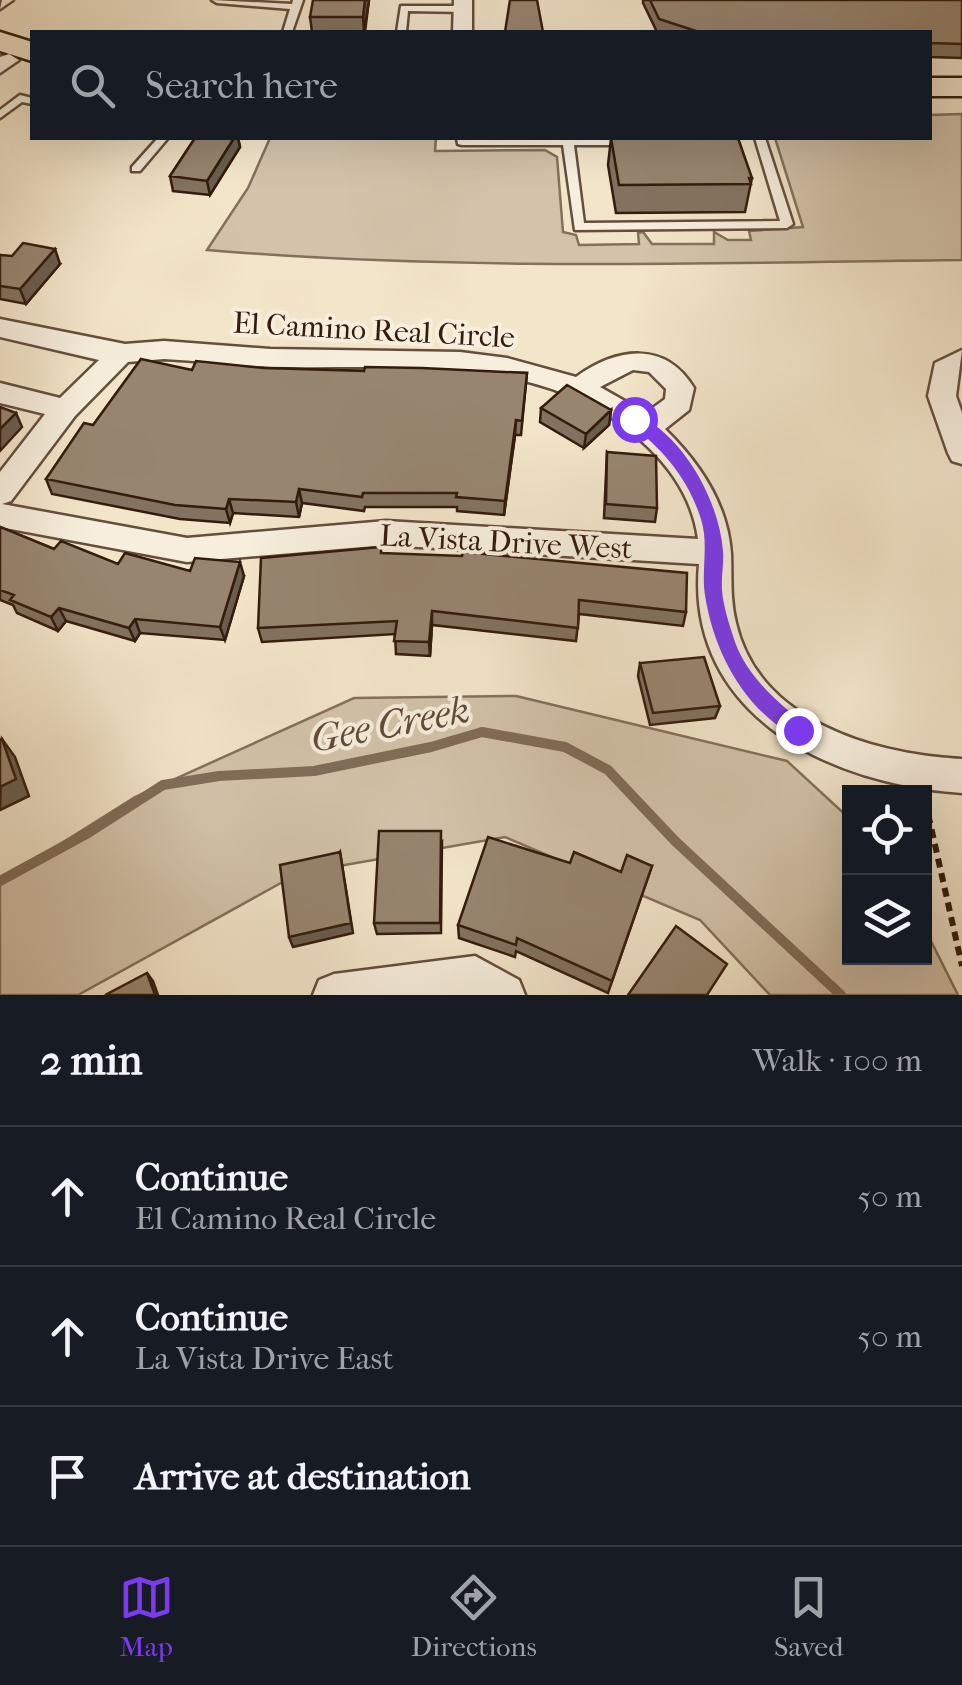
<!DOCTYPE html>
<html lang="en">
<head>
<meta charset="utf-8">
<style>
  :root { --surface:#171b24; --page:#242831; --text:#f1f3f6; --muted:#9ea1a6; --line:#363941; --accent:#7c3aed }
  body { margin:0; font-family:"IM FELL French Canon",serif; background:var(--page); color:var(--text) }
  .controls { position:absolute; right:30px; bottom:30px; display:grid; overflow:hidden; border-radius:0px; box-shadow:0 10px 40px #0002 }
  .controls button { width:90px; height:90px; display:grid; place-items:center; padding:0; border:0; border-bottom:2px solid var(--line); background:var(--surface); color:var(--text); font:50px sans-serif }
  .stop { position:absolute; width:30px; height:30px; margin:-22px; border:8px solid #7c3aed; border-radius:50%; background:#fff }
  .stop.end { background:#7c3aed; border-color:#fff; box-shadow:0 2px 10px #0008 }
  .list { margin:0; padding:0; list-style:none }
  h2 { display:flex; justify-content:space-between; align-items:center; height:130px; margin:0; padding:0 40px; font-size:42px }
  h2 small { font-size:32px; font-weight:400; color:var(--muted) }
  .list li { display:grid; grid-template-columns:65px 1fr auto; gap:30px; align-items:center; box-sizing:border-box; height:140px; padding:0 40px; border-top:2px solid var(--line) }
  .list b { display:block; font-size:38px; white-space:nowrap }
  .list p { margin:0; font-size:32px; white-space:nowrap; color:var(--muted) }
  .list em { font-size:32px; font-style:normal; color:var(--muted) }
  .icon { flex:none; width:55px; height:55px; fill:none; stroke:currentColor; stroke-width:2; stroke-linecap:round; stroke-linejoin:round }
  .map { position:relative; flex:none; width:962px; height:995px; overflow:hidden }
  .search { position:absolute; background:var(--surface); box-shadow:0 10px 40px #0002; left:30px; right:30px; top:30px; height:110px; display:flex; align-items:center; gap:25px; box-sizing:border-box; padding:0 35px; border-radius:0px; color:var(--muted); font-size:38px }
  .sheet { height:550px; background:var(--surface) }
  nav { display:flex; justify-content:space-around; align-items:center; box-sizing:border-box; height:140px; border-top:2px solid var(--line); background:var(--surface); font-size:28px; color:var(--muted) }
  nav a { display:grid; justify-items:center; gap:5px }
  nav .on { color:var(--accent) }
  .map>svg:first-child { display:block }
  .green { fill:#d3c3aa; stroke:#84705c; stroke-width:2.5 }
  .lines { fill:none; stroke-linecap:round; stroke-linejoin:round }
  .stream { stroke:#806c58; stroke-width:10 }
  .lane-casing { stroke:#644e3c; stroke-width:5 }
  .street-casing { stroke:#644e3c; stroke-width:5 }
  .primary-casing { stroke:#341c0d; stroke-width:5 }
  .path { stroke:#341c0d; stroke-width:6; stroke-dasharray:9 6; stroke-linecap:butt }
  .lane { fill:#f7eedd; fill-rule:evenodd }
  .street { fill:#f7eedd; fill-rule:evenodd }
  .primary { fill:#f3e5ca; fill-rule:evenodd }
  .wall { fill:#82725f; stroke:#341c0d; stroke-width:2.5 }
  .shaded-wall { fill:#6a5d4e; stroke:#341c0d; stroke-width:2.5 }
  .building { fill:#97856f; stroke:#341c0d; stroke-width:2.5 }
  .route { fill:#7c3aed }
  .labels { text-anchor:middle; stroke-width:8; stroke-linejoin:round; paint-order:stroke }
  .street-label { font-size:30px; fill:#341c0d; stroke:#f7eedd }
  .near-water-label { font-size:38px; font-style:italic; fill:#604b39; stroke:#f7eedd }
</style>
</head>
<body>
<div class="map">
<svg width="962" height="995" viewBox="0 0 962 995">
  <rect width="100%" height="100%" fill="#f3e5ca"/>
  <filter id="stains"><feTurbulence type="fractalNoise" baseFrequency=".002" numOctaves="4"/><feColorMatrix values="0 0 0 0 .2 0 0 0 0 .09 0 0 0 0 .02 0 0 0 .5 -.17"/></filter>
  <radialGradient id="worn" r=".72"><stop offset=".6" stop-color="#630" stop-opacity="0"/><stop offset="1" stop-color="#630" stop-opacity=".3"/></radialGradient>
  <!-- green -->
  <path class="green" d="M962 114V260C711 263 458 271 207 250L248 188 270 138H436L435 151 545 150 557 157 563 232 576 235 579 245 639 244 638 233 643 232 652 244H714V232L728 240H751L749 231 803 227 775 138H930V115Z
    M516 696 787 761 849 818 850 958H924L925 929 958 995H770L700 920 505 837 299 873 78 995H0V882L135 797 354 698Z"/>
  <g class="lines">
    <!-- stream -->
    <path class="stream" d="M0 881 88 833 163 785 219 776 314 771 431 747 482 732 565 747 608 770 675 841 841 995"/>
    <defs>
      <path id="lane" d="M2 0H13L0 9Z
        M212 0 292 4 293 0H303L292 32H283L290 9 217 3Z
        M401 6H463L468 9 463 12 408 11 406 32H397Z
        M20 95 32 98V104L22 102 0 118V110Z
        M158 138H168L140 171H132V167Z
        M457 138 633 140 634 142 629 145H574L584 223 780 221 755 138H765L793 224 787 228 575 230 563 145H462L458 144Z"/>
      <path id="street" d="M454 0H472V32H453Z
        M9 54 19 60 0 73V57Z
        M0 319 125 344 164 341 270 349 460 352 507 358 576 377C616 348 665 340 694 388L689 410 665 429C699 462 728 505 731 554 732 578 730 599 736 623 759 722 874 754 962 759V793C833 785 685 717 699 564L386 545 187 562 0 527V472L45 414 0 403V383L60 398 99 360 0 337ZM164 359C205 361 245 367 286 367 407 369 554 353 648 447 674 472 693 502 698 539L386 521 187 538 2 504 11 501 75 416 128 362ZM633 370 649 372 666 389 665 399 646 413 600 387Z
        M962 350 956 396 962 413V464L952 461 948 453 928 396 935 363Z
        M475 956 519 980 525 995H313L319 980 334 974Z"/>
      <path id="primary" d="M0 32 32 42V61L0 51Z
        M930 78H962V96H930Z"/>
    </defs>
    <!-- lane casing -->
    <use href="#lane" class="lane-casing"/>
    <!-- street casing -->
    <use href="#street" class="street-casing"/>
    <!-- primary casing -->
    <use href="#primary" class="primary-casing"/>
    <!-- path -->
    <path class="path" d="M925 800 962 966"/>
    <!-- lane -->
    <use href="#lane" class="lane"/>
    <!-- street -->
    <use href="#street" class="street"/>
    <!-- primary -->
    <use href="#primary" class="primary"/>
  </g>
  <!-- wall -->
  <path class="wall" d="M369 0 365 32H312L310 17Z
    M643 0H962V58L930 57V32H657L643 3Z
    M195 138H238L240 147 210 195 173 191 170 176Z
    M611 138 752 178 745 212 616 213 608 165Z
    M0 255 60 264 26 304 0 299Z
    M264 368 364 371 527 373 521 435H515L504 515 457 511V507H365L364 511 302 503 299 517 233 513 230 523 180 519 52 494 46 479 93 425 192 370Z
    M541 408 611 410 609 425 584 448 540 422Z
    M607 452 657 508 655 522 604 518Z
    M0 527 54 549 118 564 244 576 225 640 140 633 135 641 66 621 58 631 17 613 13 605 0 600Z
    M382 553 686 612 683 626 579 614 576 641 432 625 430 656 396 654 395 634 262 642 258 628Z
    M640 663 720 706 715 718 650 725 638 676Z
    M442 842 441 933 377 934 374 923Z
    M570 863 621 872 652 866 608 993 516 951 515 957 459 938 458 925Z"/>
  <!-- shaded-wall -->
  <path class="shaded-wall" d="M365 0H369L364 32 363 17Z
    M234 138H238L240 147 210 195 207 181Z
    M55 249 60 264 26 304 20 289Z
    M611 410 609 425 584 448 586 434Z
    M16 413 22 427 0 451V429Z
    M516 420 515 435 504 515 505 501Z
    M299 489 302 503 299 517 296 502Z
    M229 499 233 513 230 523 226 509Z
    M240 562 244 576 225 640 220 627Z
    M59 608 66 621 58 631 51 617Z
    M432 611V625L430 656 429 642Z
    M135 619 140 633 135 641 129 628Z
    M2 739 15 757 29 796 0 810Z
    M340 852 353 933 293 947 289 937Z
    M147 973 153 981 158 995H155Z"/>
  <!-- building -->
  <path class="building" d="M313 0H365L363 17H310Z
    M510 0H537L543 32H505Z
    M650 0H962V44L930 43V32H699L659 19Z
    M195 138H234L207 181 170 176Z
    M611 138H738L752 178H749L751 184 619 185Z
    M23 243 55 249 20 289 0 286V255L12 256Z
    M141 359 192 370 196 361 264 368 364 371 365 367 422 368 527 373 522 421 516 420 505 501 456 497 457 493H363L362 497 299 489 296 502 229 499 226 509 175 505 46 479 84 423 93 425Z
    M567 385 611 410 586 434 541 408Z
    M0 407 16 413 0 429Z
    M607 452 656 456 657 508 606 504Z
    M0 527 54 549 61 541 118 564 125 553 190 571 195 558 240 562 220 627 135 619 129 628 59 608 51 617 10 600 14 595 0 590Z
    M381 547V553L462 556 463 552 687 573 686 612 579 600 578 628 432 611 429 642 394 641 397 621 258 628 261 558Z
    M704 657 720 706 653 713 640 663Z
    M2 739 16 779 0 787V740Z
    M379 831H441L440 923H374Z
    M488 837 570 863 574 852 621 872 627 855 652 866 612 981 517 938 516 945 458 925Z
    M340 852 351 923 289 937 280 865Z
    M676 926 727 964 707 995H628Z
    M147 973 155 995H105Z"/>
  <!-- route -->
  <path class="route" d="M634 413C683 434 719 500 723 551 724 564 721 577 722 590 723 606 730 627 735 642 747 676 778 703 805 724V736C791 740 783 729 772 721 735 691 712 642 705 595 701 570 709 545 701 519 687 476 663 450 629 423L627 419Z"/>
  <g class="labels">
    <!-- street labels -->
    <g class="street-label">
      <text transform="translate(374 330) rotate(3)" y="10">El Camino Real Circle</text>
      <text transform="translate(506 542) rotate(3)" y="10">La Vista Drive West</text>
    </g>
    <!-- near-water labels -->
    <g class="near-water-label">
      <text transform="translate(390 724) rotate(-11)" y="13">Gee Creek</text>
    </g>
  </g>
  <rect width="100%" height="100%" filter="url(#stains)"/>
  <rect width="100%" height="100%" fill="url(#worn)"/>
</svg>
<div class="controls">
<button><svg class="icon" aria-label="locate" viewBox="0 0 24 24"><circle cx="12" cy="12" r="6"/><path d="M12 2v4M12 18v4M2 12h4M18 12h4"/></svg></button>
<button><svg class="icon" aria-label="layers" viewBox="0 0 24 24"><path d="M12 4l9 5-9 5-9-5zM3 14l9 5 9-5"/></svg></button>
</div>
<div class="stop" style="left:634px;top:419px"></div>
<div class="stop end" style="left:798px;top:730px"></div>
<div class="search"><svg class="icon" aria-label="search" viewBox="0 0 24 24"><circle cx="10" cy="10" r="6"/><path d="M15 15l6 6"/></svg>Search here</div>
</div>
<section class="sheet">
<h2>2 min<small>Walk · 100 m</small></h2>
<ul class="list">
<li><svg class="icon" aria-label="ahead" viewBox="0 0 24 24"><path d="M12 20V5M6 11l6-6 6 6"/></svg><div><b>Continue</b><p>El Camino Real Circle</p></div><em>50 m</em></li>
<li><svg class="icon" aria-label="ahead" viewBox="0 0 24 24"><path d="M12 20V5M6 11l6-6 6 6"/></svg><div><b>Continue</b><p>La Vista Drive East</p></div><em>50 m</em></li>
<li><svg class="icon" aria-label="arrive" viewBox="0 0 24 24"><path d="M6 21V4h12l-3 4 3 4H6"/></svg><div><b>Arrive at destination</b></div></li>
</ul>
</section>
<nav>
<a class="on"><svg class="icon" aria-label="map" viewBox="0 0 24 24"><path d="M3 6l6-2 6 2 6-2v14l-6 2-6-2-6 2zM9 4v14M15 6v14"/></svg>Map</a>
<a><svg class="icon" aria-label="directions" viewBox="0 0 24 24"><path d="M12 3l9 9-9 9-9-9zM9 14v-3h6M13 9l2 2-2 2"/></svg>Directions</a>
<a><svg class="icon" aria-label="saved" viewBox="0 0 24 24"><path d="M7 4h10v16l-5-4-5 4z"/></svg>Saved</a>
</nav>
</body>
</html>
